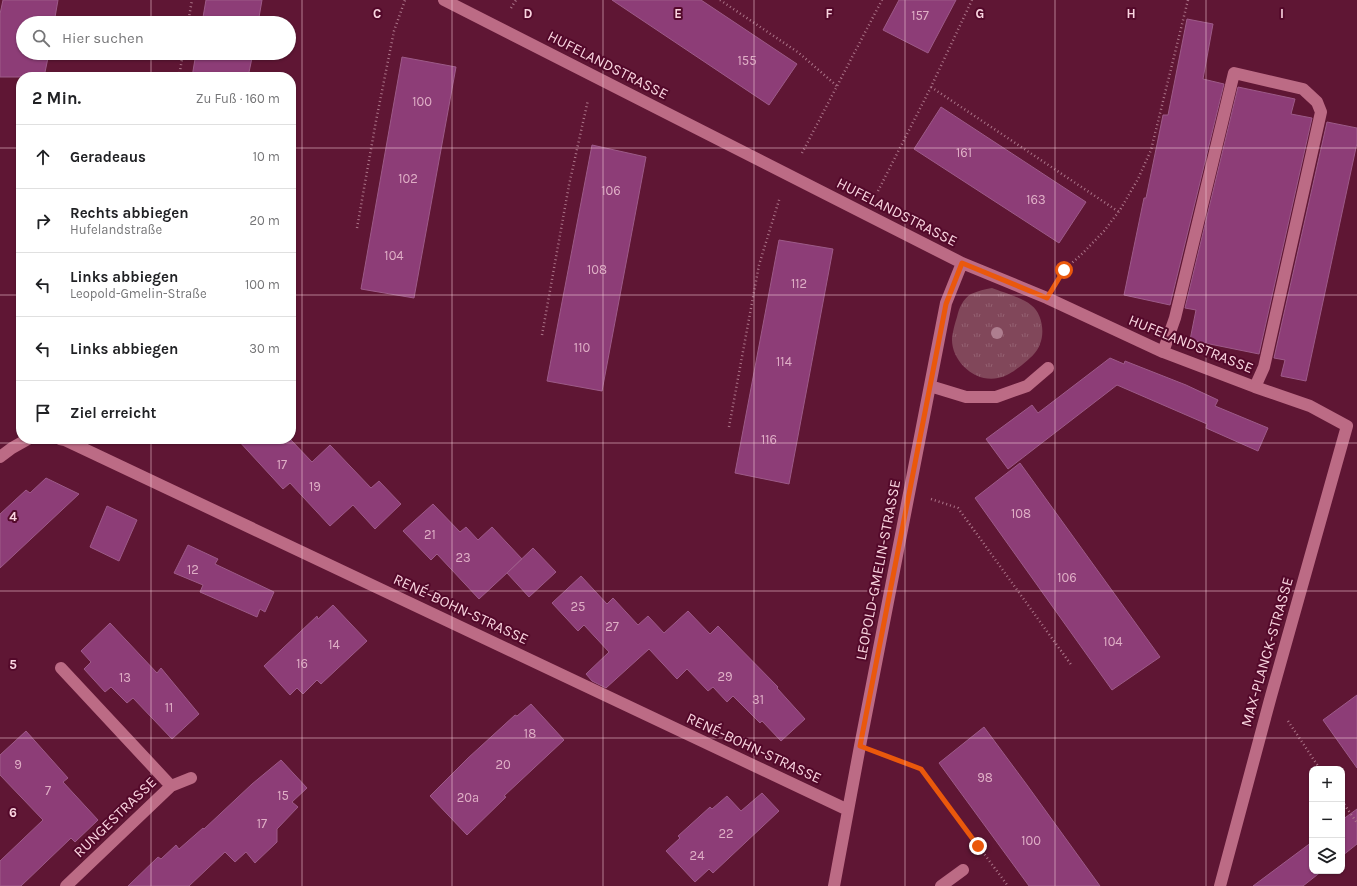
<!DOCTYPE html>
<html lang="de">
<head>
<meta charset="utf-8">
<style>
  :root { --surface:#fff; --page:#f6f6f6; --text:#202124; --muted:#757577; --line:#e0e0e0 }
  body { margin:0; font-family:Karla,sans-serif; background:var(--page); color:var(--text) }
  .controls { position:absolute; right:12px; bottom:12px; display:grid; overflow:hidden; border-radius:8px; box-shadow:0 1px 3px #0004 }
  .controls button { width:36px; height:36px; display:grid; place-items:center; padding:0; border:0; border-bottom:1px solid var(--line); background:var(--surface); color:var(--text); font:20px sans-serif }
  .stop { position:absolute; width:12px; height:12px; margin:-9px; border:3px solid #ea580c; border-radius:50%; background:#fff }
  .stop.end { background:#ea580c; border-color:#fff; box-shadow:0 1px 4px #0008 }
  .list { margin:0; padding:0; list-style:none }
  h2 { display:flex; justify-content:space-between; align-items:center; height:52px; margin:0; padding:0 16px; font-size:17px }
  h2 small { font-size:13px; font-weight:400; color:var(--muted) }
  .list li { display:grid; grid-template-columns:26px 1fr auto; gap:12px; align-items:center; box-sizing:border-box; height:64px; padding:0 16px; border-top:1px solid var(--line) }
  .list b { display:block; font-size:15px; white-space:nowrap }
  .list p { margin:0; font-size:13px; white-space:nowrap; color:var(--muted) }
  .list em { font-size:13px; font-style:normal; color:var(--muted) }
  .icon { flex:none; width:22px; height:22px; fill:none; stroke:currentColor; stroke-width:2; stroke-linecap:round; stroke-linejoin:round }
  .map { position:relative; flex:none; width:1357px; height:886px; overflow:hidden }
  .search { position:absolute; background:var(--surface); box-shadow:0 1px 3px #0004; left:16px; top:16px; width:280px; height:44px; display:flex; align-items:center; gap:10px; box-sizing:border-box; padding:0 14px; border-radius:22px; color:var(--muted); font-size:15px }
  .panel { position:absolute; background:var(--surface); box-shadow:0 1px 3px #0004; left:16px; top:72px; width:280px; height:372px; border-radius:16px }
  .map>svg:first-child { display:block }
  .grass { fill:url(#grass-tufts) }
  .building { fill:#8d3d77; stroke:#9d5a88 }
  .lines { fill:none; stroke-linecap:round; stroke-linejoin:round }
  .path { stroke:#ac7589; stroke-width:2.5; stroke-dasharray:1 3; stroke-linecap:butt }
  .minor { stroke:#bc6b85; stroke-width:12 }
  .tree { fill:#ae7e8f }
  .route { stroke:#ea580c; stroke-width:5 }
  .grid { fill:none; stroke:#fad5e0; stroke-width:1; stroke-opacity:0.55 }
  .labels { text-anchor:middle; stroke-width:4; stroke-linejoin:round; paint-order:stroke }
  .number-label { font-size:13px; fill:#dfafc6 }
  .street-label { font-size:15px; fill:#fad5e0; stroke:#53092a }
  .grid-label { font-size:13px; text-anchor:middle; font-weight:bold; fill:#fad5e0; stroke:#53092a; stroke-width:4; stroke-linejoin:round; paint-order:stroke }
</style>
</head>
<body>
<div class="map">
<svg width="1357" height="886" viewBox="0 0 1357 886">
  <defs>
    <pattern id="grass-tufts" width="24" height="20" patternUnits="userSpaceOnUse"><rect width="24" height="20" fill="#81475a"/><path d="M3 7l-1-3M5 7V3M7 7l1-3M15 17l-1-3M17 17v-4M19 17l1-3" fill="none" stroke="#946171"/></pattern>
  </defs>
  <rect width="100%" height="100%" fill="#5f1634"/>
  <!-- grass -->
  <path class="grass" d="M992 288C1002 292 1023 298 1031 305 1042 313 1045 332 1040 344 1037 353 1029 359 1022 365 1015 370 1008 376 998 378 975 383 951 361 952 338 953 330 955 323 957 317 959 308 963 299 971 294 978 291 985 289 992 288Z"/>
  <!-- building -->
  <path class="building" d="M3 0H58L54 23H23V53H49L44 77H0V14Z
    M206 0H262L258 23H202Z
    M612 0H701L797 64 769 105Z
    M899 0H956L928 53 883 30Z
    M1187 19 1213 24 1203 79 1224 84 1170 305 1124 295 1144 198H1146L1163 115H1168Z
    M196 53H253L248 77H192Z
    M402 57 456 67 414 298 361 289Z
    M1238 87 1295 99 1291 114 1312 118 1259 354 1190 340 1196 310 1185 308Z
    M941 107 1086 202 1059 243 914 149Z
    M1327 122 1357 128V143L1306 381 1281 376 1285 360 1274 358Z
    M592 145 646 157 602 391 547 381Z
    M779 240 833 249 789 484 735 473Z
    M1110 358 1124 364 1125 361 1186 385 1218 400 1215 406 1268 428 1258 451 1206 428 1207 424 1117 385 1008 469 986 439 1032 405 1038 413Z
    M237 439H290L312 462 330 445 371 488 379 481 401 504 375 529 353 505 330 526 290 483 283 489Z
    M1020 463 1160 657 1112 690 975 498Z
    M46 478 79 494 0 568V514L26 490 30 493Z
    M433 504 460 532 466 527 478 540 492 527 522 559 479 599 437 554 431 560 403 531Z
    M107 506 137 520 119 561 90 547Z
    M188 545 218 559 215 564 274 592 265 612 260 609 257 617 200 592 203 585 174 573Z
    M533 548 556 572 529 597 507 573Z
    M581 576 607 604 613 598 638 625 648 616 664 633 688 611 710 634 718 626 778 687 777 688 805 719 781 741 762 721 760 723 733 696 727 702 713 687 708 691 687 669 677 679 649 649 606 688 592 681 586 674 609 652 584 625 578 631 552 603Z
    M333 605 367 641 321 684 317 680 303 694 297 688 290 695 264 666 317 616 318 619Z
    M110 623 157 673 161 668 199 714 172 739 133 698 127 703 111 687 105 692 84 669 91 662 81 651Z
    M1357 695V768L1323 720Z
    M531 704 564 740 504 796 506 797 467 835 430 796 468 758 515 715 517 716Z
    M984 727 1027 785 1100 886H1029L939 763Z
    M26 731 68 778 63 782 98 820 75 842 71 838 21 886H0V861L43 820 0 775V755Z
    M281 760 307 788 292 802 298 807 277 829V842L255 863 246 852 235 862 225 852 189 886H128L158 857 161 859 176 845 179 849 203 828 204 829 252 784Z
    M762 793 779 811 713 873 709 869 695 882 666 851 680 838 678 836 710 807 712 809 727 796 741 811Z
    M1357 809V844L1342 856V820Z
    M1312 842V871H1322L1303 886H1253Z"/>
  <g class="lines">
    <!-- path -->
    <path class="path" d="M720 0 799 53 837 86
      M511 8 516 0
      M188 23 192 0
      M179 77 183 53
      M931 87 1119 212
      M802 153 882 0
      M878 191 931 87 972 0
      M357 228 376 121 394 31 405 0
      M1059 277 1064 270 1083 253 1104 231 1120 210 1138 179 1151 150 1188 0
      M542 335 569 185 588 100
      M729 427 759 265 780 197
      M931 499 958 508 1072 666
      M1288 721 1320 769
      M882 755 921 769 1008 886
      M1342 801 1357 823"/>
    <!-- minor -->
    <path class="minor" d="M444 0 962 263 1047 298 1163 352 1255 387 1310 406 1347 426 1271 696 1220 886
      M1163 352 1175 318 1234 73 1303 89 1317 102 1321 112 1264 367 1255 387
      M930 386 966 397H996L1027 386 1048 368
      M60 439 65 440 848 810
      M0 457 12 448 28 439
      M61 668 171 786
      M66 886 171 786 191 778
      M834 886 860 746 946 303 962 263
      M941 886 963 870"/>
  </g>
  <!-- trees -->
  <circle class="tree" cx="997" cy="333" r="6"/>
  <g class="lines">
    <!-- route -->
    <path class="route" d="M978 846 921 769 860 746 946 304 962 263 1047 298 1064 270"/>
  </g>
  <!-- grid -->
  <path class="grid" d="M151 0V23M302 0V886M452 0V886M603 0V886M754 0V886M905 0V886M1055 0V886M1206 0V886M151 53V77M0 148H21M291 148H1357M0 295H21M291 295H1357M151 439V886M0 443H1357M0 591H1357M0 738H1357"/>
  <g class="labels">
    <!-- number labels -->
    <g class="number-label">
      <text x="920" y="20">157</text>
      <text x="747" y="65">155</text>
      <text x="422" y="106">100</text>
      <text x="964" y="157">161</text>
      <text x="408" y="183">102</text>
      <text x="611" y="195">106</text>
      <text x="1036" y="204">163</text>
      <text x="394" y="260">104</text>
      <text x="597" y="274">108</text>
      <text x="799" y="288">112</text>
      <text x="582" y="352">110</text>
      <text x="784" y="366">114</text>
      <text x="769" y="444">116</text>
      <text x="282" y="469">17</text>
      <text x="315" y="491">19</text>
      <text x="1021" y="518">108</text>
      <text x="430" y="539">21</text>
      <text x="463" y="562">23</text>
      <text x="193" y="574">12</text>
      <text x="1067" y="582">106</text>
      <text x="578" y="611">25</text>
      <text x="612" y="631">27</text>
      <text x="1113" y="646">104</text>
      <text x="334" y="649">14</text>
      <text x="302" y="668">16</text>
      <text x="725" y="681">29</text>
      <text x="125" y="682">13</text>
      <text x="758" y="704">31</text>
      <text x="169" y="712">11</text>
      <text x="530" y="738">18</text>
      <text x="18" y="769">9</text>
      <text x="503" y="769">20</text>
      <text x="985" y="782">98</text>
      <text x="48" y="795">7</text>
      <text x="283" y="800">15</text>
      <text x="468" y="802">20a</text>
      <text x="262" y="828">17</text>
      <text x="726" y="838">22</text>
      <text x="1031" y="845">100</text>
      <text x="697" y="860">24</text>
    </g>
    <!-- street labels -->
    <g class="street-label">
      <text transform="translate(608 65) rotate(27)" y="5">HUFELANDSTRASSE</text>
      <text transform="translate(897 212) rotate(27)" y="5">HUFELANDSTRASSE</text>
      <text transform="translate(1191 344) rotate(22)" y="5">HUFELANDSTRASSE</text>
      <text transform="translate(878 570) rotate(-79)" y="5">LEOPOLD-GMELIN-STRASSE</text>
      <text transform="translate(461 609) rotate(25)" y="5">RENÉ-BOHN-STRASSE</text>
      <text transform="translate(1267 652) rotate(-74)" y="5">MAX-PLANCK-STRASSE</text>
      <text transform="translate(754 748) rotate(25)" y="5">RENÉ-BOHN-STRASSE</text>
      <text transform="translate(115 817) rotate(-44)" y="5">RUNGESTRASSE</text>
    </g>
  </g>
  <g class="grid-label">
    <text x="377" y="18">C</text>
    <text x="528" y="18">D</text>
    <text x="678" y="18">E</text>
    <text x="829" y="18">F</text>
    <text x="980" y="18">G</text>
    <text x="1131" y="18">H</text>
    <text x="1282" y="18">I</text>
    <text x="13" y="521">4</text>
    <text x="13" y="669">5</text>
    <text x="13" y="817">6</text>
  </g>
</svg>
<div class="controls">
<button>+</button>
<button>−</button>
<button><svg class="icon" aria-label="layers" viewBox="0 0 24 24"><path d="M12 4l9 5-9 5-9-5zM3 14l9 5 9-5"/></svg></button>
</div>
<div class="stop" style="left:1064px;top:270px"></div>
<div class="stop end" style="left:978px;top:846px"></div>
<div class="search"><svg class="icon" aria-label="search" viewBox="0 0 24 24"><circle cx="10" cy="10" r="6"/><path d="M15 15l6 6"/></svg>Hier suchen</div>
<section class="panel">
<h2>2 Min.<small>Zu Fuß · 160 m</small></h2>
<ul class="list">
<li><svg class="icon" aria-label="ahead" viewBox="0 0 24 24"><path d="M12 20V5M6 11l6-6 6 6"/></svg><div><b>Geradeaus</b></div><em>10 m</em></li>
<li><svg class="icon" aria-label="right" viewBox="0 0 24 24"><path d="M7 20v-9h11M14 6l5 5-5 5"/></svg><div><b>Rechts abbiegen</b><p>Hufelandstraße</p></div><em>20 m</em></li>
<li><svg class="icon" aria-label="left" viewBox="0 0 24 24"><path d="M17 20v-9H6M10 6l-5 5 5 5"/></svg><div><b>Links abbiegen</b><p>Leopold-Gmelin-Straße</p></div><em>100 m</em></li>
<li><svg class="icon" aria-label="left" viewBox="0 0 24 24"><path d="M17 20v-9H6M10 6l-5 5 5 5"/></svg><div><b>Links abbiegen</b></div><em>30 m</em></li>
<li><svg class="icon" aria-label="arrive" viewBox="0 0 24 24"><path d="M6 21V4h12l-3 4 3 4H6"/></svg><div><b>Ziel erreicht</b></div></li>
</ul>
</section>
</div>
</body>
</html>
